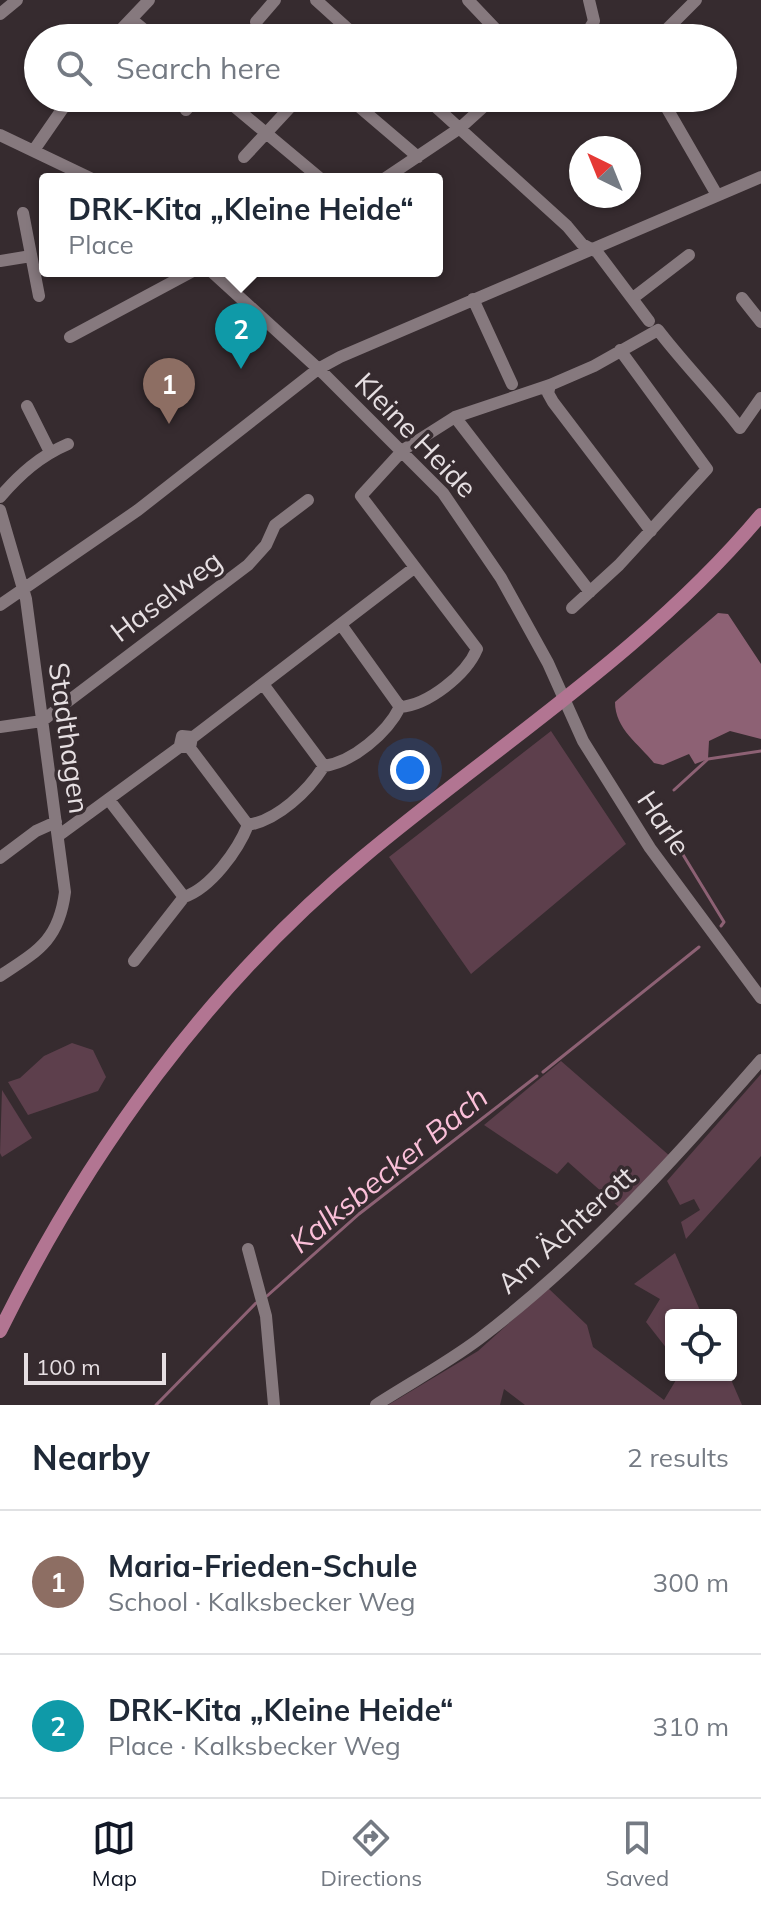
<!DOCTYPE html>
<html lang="en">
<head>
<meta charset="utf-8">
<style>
  :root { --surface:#fff; --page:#f2f2f3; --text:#1f2937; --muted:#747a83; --line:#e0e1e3; --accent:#111827 }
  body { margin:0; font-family:Mulish,sans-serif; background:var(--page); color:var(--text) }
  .controls { position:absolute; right:24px; bottom:24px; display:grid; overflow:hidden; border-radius:8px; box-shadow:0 2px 6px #0004 }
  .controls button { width:72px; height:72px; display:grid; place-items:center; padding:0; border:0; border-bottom:2px solid var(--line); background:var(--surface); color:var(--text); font:40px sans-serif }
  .compass { position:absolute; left:569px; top:136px; width:72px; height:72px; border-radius:50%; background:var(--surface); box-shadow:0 2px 6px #0004; rotate:317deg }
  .scale { position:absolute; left:24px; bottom:20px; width:142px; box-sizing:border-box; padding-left:8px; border:4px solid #e6dfe2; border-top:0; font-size:22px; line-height:28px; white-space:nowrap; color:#e6dfe2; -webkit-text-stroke:6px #362b2f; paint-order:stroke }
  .you { position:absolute; left:410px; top:770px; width:28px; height:28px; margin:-20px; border:6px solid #fff; border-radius:50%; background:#1a73e8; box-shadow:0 0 0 12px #1a73e833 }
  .badge { display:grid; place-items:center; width:52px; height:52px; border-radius:50%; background:var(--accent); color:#fff; font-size:26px; font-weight:700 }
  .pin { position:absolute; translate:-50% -66px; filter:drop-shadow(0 2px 4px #0008) }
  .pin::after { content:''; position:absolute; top:42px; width:28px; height:24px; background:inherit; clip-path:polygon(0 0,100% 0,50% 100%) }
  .popup { position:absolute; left:39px; top:173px; width:404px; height:104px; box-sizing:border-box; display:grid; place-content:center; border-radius:8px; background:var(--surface); filter:drop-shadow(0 2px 6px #0005); font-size:26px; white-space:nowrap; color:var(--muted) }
  .popup b { font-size:30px; color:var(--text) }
  .popup::after { content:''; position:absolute; left:50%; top:100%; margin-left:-16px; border:16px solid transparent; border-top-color:var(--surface) }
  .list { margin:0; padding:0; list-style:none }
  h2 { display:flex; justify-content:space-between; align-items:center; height:104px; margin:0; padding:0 32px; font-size:34px }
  h2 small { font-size:26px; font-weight:400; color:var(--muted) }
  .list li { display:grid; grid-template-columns:52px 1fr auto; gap:24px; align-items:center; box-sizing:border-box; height:144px; padding:0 32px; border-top:2px solid var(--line) }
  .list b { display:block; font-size:30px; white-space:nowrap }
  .list p { margin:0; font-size:26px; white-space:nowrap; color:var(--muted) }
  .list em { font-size:26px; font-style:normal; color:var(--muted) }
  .icon { flex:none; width:44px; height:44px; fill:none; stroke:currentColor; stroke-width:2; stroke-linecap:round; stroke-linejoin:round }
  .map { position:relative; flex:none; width:761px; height:1405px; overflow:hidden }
  .search { position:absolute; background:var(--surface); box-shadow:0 2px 6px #0004; left:24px; right:24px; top:24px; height:88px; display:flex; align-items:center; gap:20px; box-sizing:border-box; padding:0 28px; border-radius:44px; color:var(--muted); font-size:30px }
  .sheet { height:392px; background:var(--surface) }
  nav { display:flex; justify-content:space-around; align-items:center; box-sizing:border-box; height:112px; border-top:2px solid var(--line); background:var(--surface); font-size:22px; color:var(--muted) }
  nav a { display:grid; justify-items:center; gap:4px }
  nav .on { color:var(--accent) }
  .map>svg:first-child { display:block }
  .green { fill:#5d3f4c }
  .water { fill:#8d6174 }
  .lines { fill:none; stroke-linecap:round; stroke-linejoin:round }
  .stream { stroke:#8d6174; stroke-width:3 }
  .minor { stroke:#86797e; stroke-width:12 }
  .major { stroke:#b27592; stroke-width:14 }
  .labels { text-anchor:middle; stroke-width:7; stroke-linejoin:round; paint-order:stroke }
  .street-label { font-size:28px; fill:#e6dfe2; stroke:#362b2f }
  .water-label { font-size:30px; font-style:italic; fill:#fabfd8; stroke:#362b2f }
</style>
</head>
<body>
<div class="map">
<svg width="761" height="1405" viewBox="0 0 761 1405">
  <rect width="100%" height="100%" fill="#362b2f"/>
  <!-- green -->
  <path class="green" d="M551 731 626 844 471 974 389 857Z
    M72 1043 93 1050 106 1077 98 1091 28 1115 8 1082 20 1078 44 1056Z
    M561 1061 671 1157 620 1208 568 1162 557 1174 484 1125Z
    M761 1074V1156L686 1239 681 1222 700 1210 694 1199 680 1205 667 1181Z
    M2 1090 32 1138 2 1157 0 1153Z
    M675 1253 702 1315H671V1354L646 1322 660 1299 634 1284Z
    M548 1288 587 1325 593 1347 664 1400 679 1375H729L742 1405H525L504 1389 500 1405H388L478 1351Z"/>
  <!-- water -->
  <path class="water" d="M718 613 728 614 761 664V739L730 731 709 741 708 759 695 764 689 754 663 765 654 763C639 744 615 729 615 702Z"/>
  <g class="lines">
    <!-- stream -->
    <path class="stream" d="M674 790 708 759 761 751
      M657 812 724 922 721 926
      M543 1072 699 947
      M267 1296 359 1214 537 1076
      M156 1405 256 1303"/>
    <!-- minor -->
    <path class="minor" d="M316 0 358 38
      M468 0 504 38
      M0 14 17 0
      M131 19 154 38
      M256 22 275 0
      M113 38 149 0
      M584 38 594 21 589 0
      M658 38 696 0
      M224 98 321 179
      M362 98 357 105 418 157
      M426 98 567 226 582 244 597 252 649 321
      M661 98 717 195
      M186 110 197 98
      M0 135 92 179
      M34 150 70 98
      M244 157 295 102
      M384 179 460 128 493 98
      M23 213 39 296
      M0 261 31 256
      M211 271 324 374 443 493 501 578 548 663 583 741 650 848 761 998
      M633 298 689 255
      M742 298 761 322
      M473 299 512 384
      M70 337 193 271
      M550 385 548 393 553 402 651 531
      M27 406 50 452
      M455 417 590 592
      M0 497C20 474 40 456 68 444
      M0 510 26 599 65 892C59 940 38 951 0 976
      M0 605 138 510 318 369 340 357 761 177
      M572 608 619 565 707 469 620 350
      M342 626 400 707
      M263 684 324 766C353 762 387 733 400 707 428 705 466 675 477 649L361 496 403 450 455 417 550 385 594 366 658 330C684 364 714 394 740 428L761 398
      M0 727 42 721 248 565 266 545 275 525 308 500
      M192 738 414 568
      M190 748 192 737 182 736 180 745 190 748 248 825C278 820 308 791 324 766
      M109 800 184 897C211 888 238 850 248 825
      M58 836 181 746
      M0 858 36 831 56 822
      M134 961 184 897
      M248 1249 266 1316 274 1405
      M376 1405C410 1383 447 1363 479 1339 585 1258 674 1160 761 1060"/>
    <!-- major -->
    <path class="major" d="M0 1331C88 1152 208 986 362 858 497 745 647 651 761 515"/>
  </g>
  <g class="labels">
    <!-- street labels -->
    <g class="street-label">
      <text transform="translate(416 435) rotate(46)" y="10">Kleine Heide</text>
      <text transform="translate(166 596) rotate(-37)" y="10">Haselweg</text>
      <text transform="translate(69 738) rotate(82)" y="10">Stadthagen</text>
      <text transform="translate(664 823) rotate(56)" y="10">Harle</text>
      <text transform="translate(566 1230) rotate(-42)" y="10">Am Ächterott</text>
    </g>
    <!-- water labels -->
    <g class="water-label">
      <text transform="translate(389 1170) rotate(-39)" y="10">Kalksbecker Bach</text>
    </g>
  </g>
</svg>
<div class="controls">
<button><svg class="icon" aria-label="locate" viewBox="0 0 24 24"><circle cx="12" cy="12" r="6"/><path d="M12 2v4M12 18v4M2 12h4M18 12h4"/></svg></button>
</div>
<svg class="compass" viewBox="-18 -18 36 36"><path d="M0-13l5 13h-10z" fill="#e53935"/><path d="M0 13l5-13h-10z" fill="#747a83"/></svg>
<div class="scale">100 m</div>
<div class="you"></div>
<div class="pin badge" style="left:169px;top:424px;background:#8d6e63">1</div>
<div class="pin badge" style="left:241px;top:369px;background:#0f9aa8">2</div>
<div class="popup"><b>DRK-Kita „Kleine Heide“</b>Place</div>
<div class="search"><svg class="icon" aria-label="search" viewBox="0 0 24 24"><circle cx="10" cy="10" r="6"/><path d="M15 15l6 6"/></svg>Search here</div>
</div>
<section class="sheet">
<h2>Nearby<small>2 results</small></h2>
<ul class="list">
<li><span class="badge" style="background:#8d6e63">1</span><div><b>Maria-Frieden-Schule</b><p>School · Kalksbecker Weg</p></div><em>300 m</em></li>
<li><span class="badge" style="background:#0f9aa8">2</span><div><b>DRK-Kita „Kleine Heide“</b><p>Place · Kalksbecker Weg</p></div><em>310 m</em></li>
</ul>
</section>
<nav>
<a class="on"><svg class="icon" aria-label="map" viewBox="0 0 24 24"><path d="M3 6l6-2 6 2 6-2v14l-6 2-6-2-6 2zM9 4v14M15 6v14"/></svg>Map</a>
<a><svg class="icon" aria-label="directions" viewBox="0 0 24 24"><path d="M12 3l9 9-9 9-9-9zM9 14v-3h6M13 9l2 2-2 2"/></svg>Directions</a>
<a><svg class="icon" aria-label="saved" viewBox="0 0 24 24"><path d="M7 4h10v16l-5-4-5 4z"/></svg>Saved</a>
</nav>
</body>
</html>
